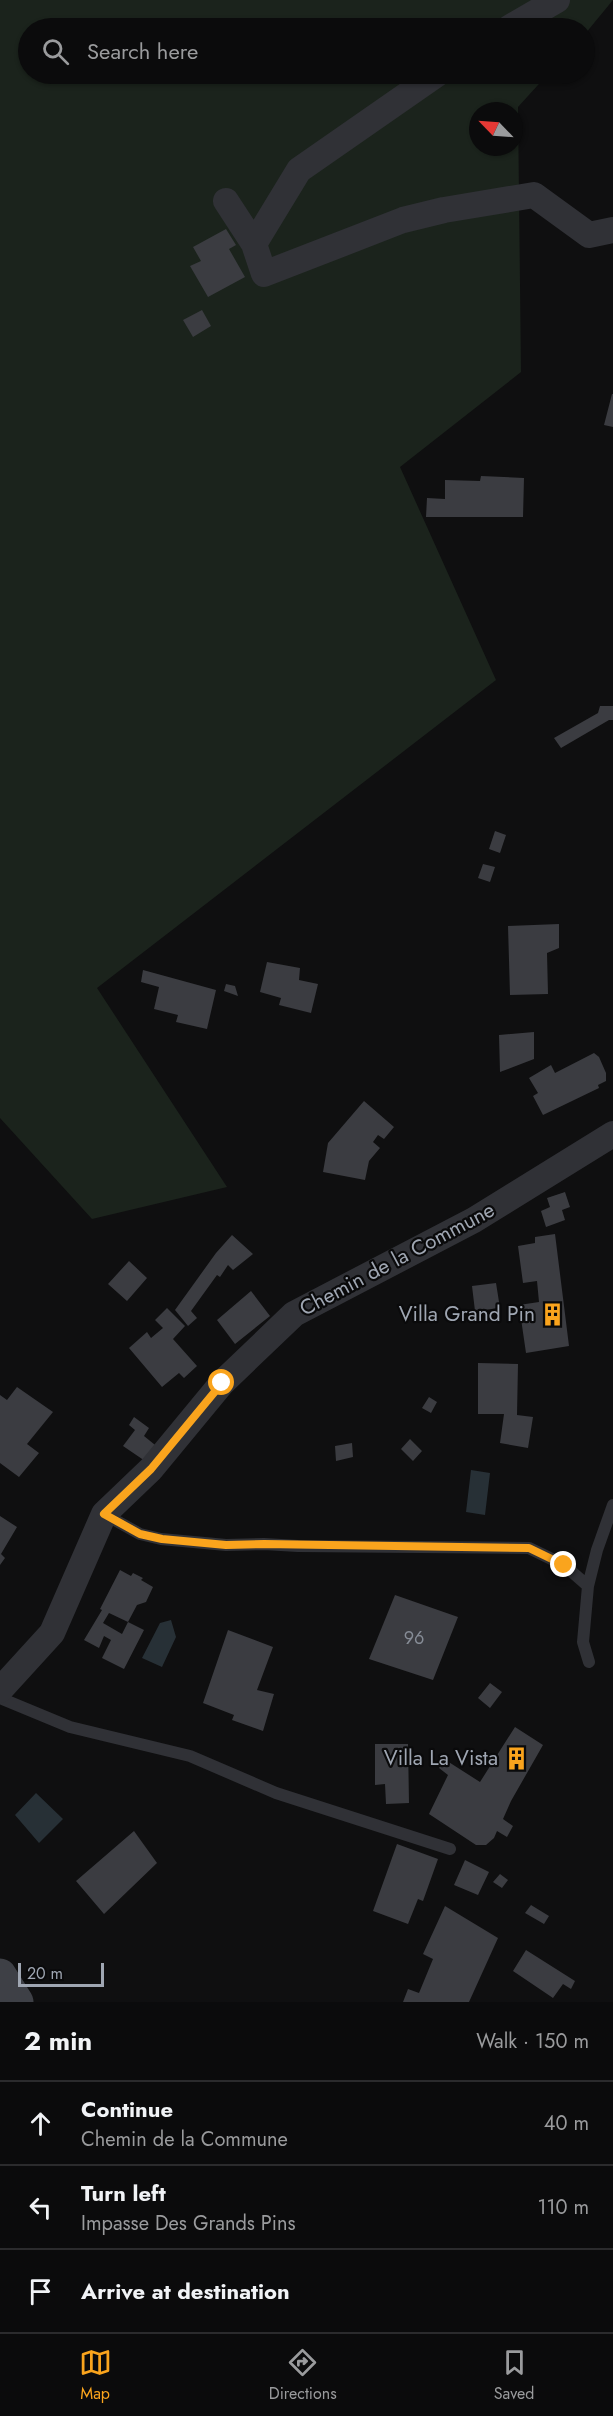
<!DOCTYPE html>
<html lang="en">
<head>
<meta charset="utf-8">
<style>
  :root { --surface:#0b0b0c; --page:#19191a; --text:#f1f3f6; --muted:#9a9b9d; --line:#2b2b2d; --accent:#faa41d }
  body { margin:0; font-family:Jost,sans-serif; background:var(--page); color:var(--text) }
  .compass { position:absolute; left:469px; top:102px; width:54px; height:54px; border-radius:50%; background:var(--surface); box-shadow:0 2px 4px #0004; rotate:295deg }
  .scale { position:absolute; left:18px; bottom:15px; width:86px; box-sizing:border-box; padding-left:6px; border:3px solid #9fa6b2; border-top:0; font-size:16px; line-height:21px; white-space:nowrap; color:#9fa6b2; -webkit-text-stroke:4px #0a0a0b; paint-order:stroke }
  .stop { position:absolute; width:18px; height:18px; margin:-14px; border:4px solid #faa41d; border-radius:50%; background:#fff }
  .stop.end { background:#faa41d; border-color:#fff; box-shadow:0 2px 6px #0008 }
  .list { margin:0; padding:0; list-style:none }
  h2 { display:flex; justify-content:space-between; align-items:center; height:78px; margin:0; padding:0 24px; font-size:26px }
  h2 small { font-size:20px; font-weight:400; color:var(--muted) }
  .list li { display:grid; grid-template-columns:39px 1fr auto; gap:18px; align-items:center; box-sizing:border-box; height:84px; padding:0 24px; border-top:2px solid var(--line) }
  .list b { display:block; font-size:22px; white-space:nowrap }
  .list p { margin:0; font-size:20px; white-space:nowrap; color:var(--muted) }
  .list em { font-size:20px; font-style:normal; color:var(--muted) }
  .icon { flex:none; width:33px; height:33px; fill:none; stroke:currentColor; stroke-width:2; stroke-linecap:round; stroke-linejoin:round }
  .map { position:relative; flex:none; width:613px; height:2002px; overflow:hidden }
  .search { position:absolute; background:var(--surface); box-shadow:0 2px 4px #0004; left:18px; right:18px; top:18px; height:66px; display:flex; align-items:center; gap:15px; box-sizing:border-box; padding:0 21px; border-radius:33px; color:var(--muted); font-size:22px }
  .sheet { height:330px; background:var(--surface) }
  nav { display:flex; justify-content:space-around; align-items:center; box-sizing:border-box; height:84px; border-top:2px solid var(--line); background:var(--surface); font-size:16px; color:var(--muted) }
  nav a { display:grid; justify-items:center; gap:3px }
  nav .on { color:var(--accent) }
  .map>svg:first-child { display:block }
  .green { fill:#1b231c; fill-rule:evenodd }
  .water { fill:#273036 }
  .building { fill:#3b3c41; fill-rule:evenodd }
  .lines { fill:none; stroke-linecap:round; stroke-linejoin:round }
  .lane { stroke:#303136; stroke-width:12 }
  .street { stroke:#303136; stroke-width:26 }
  .secondary { stroke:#3e4046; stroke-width:33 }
  .route { stroke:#faa41d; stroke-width:8 }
  .labels { text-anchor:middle; stroke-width:4.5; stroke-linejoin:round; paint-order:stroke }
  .number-label { font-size:18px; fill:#868c96 }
  .street-label { font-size:21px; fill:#9fa6b2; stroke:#0a0a0b }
  .poi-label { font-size:21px; fill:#9fa6b2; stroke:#0a0a0b; text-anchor:end }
</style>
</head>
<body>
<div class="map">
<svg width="613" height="2002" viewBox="0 0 613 2002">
  <rect width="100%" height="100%" fill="#0f0f10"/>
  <!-- green -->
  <path class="green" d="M0 0H613L585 34 584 28H28V74H548L518 107 521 372 400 467 496 680 97 988 227 1187 92 1219 0 1118ZM478 111H514V147H478Z"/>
  <!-- water -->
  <path class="water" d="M471 1470 490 1473 485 1515 466 1512Z
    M171 1620 176 1637 162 1667 142 1658 160 1623Z
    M36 1793 63 1819 39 1843 15 1815Z"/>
  <!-- building -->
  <path class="building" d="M226 229 236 245 229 249 245 277 208 297 190 266 201 261 193 247Z
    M202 310 211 326 193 337 183 320Z
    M612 394H613V427L604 425Z
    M481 476 524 478 523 517H426L427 498 445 499V480L480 481Z
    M600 706H613V720H609L561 748 554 738 598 713Z
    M495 831 506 835 500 853 489 849Z
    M483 864 495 867 490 882 478 878Z
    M559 924V948L547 953 548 994 510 995 508 926Z
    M267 962 300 968 299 980 318 984 311 1013 279 1005 281 998 260 992Z
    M143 970 216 990 207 1029 176 1022 178 1015 154 1009 159 987 141 982Z
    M226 984 235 986 238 996 224 991Z
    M534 1032V1059L500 1072 499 1035Z
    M594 1053 599 1057 606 1073V1081L598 1085 599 1088 543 1115 533 1096 538 1093 529 1078 551 1065 555 1073Z
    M364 1101 394 1127 384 1139 378 1135 373 1142 380 1148 369 1161 365 1180 323 1172 328 1143Z
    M565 1192 570 1207 562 1210 565 1220 546 1227 541 1211 550 1207 547 1198Z
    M555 1234 569 1346 526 1353 519 1305 539 1302 537 1281 523 1283 518 1246 535 1243V1237Z
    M232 1235 253 1254 233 1270 228 1265 220 1277 217 1275 191 1311 197 1318 188 1326 175 1310 216 1253Z
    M129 1261 147 1278 127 1301 108 1284Z
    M496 1283 500 1308 475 1311 472 1286Z
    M251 1291 270 1316 235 1344 217 1320Z
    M167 1308 185 1326 173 1339 197 1366 184 1378 179 1373 162 1387 129 1348 147 1332 151 1338 163 1328 155 1320Z
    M478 1363 518 1364 517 1415 533 1417 528 1448 500 1443 504 1414H478Z
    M17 1387 53 1412 27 1444 39 1453 19 1477 0 1463V1395L7 1400Z
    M429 1397 437 1402 431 1413 422 1408Z
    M134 1417 149 1428 144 1436 160 1449 148 1463 123 1446 135 1430 129 1425Z
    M410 1439 422 1451 413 1461 401 1449Z
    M352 1443 353 1457 336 1461 335 1446Z
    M0 1516 17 1527 1 1554 5 1558 0 1565Z
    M120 1570 131 1576 133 1573 143 1578 141 1580 153 1587 146 1602 137 1605 128 1622 144 1630 124 1669 102 1658 111 1640 104 1636 99 1648 84 1640 102 1610 100 1609ZM109 1613 128 1622 122 1634 103 1623Z
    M395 1595 458 1617 433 1680 369 1659Z
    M228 1630 273 1647 257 1690 274 1694 263 1731 232 1720 234 1715 203 1703Z
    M490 1683 502 1692 490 1708 478 1698Z
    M515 1727 543 1745 511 1801 503 1819 513 1826 507 1837 497 1831 494 1838 486 1845H476L429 1814 448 1775 439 1768 444 1759 480 1782Z
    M375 1744H408L409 1803 386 1804 385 1784 375 1785Z
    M134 1831 157 1863 104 1914 76 1881Z
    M397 1844 438 1859 423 1901 418 1899 408 1924 373 1911Z
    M465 1860 489 1872 478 1895 454 1885Z
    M500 1874 508 1880 502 1888 493 1882Z
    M531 1905 549 1916 544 1924 525 1913Z
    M445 1906 498 1938 469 2002H403L408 1989 419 1993 433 1959 423 1954Z
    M526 1950 575 1981 571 1989 563 1984 553 1998 513 1971Z"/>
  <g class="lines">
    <!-- lane -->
    <path class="lane" d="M104 1514 140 1534 161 1539 226 1545 264 1544 298 1546 529 1548 564 1565 588 1586 583 1642 589 1662
      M588 1586 597 1550 613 1505
      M0 1698 70 1727 190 1756 276 1793 450 1849"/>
    <!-- street -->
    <path class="street" d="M509 28 557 0
      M226 201 254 244 264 274 403 220 444 210 534 195 589 235 613 230
      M254 244 299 170 437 74
      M0 1690 52 1633 104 1514 151 1469 222 1383 294 1314 474 1220 613 1134"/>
    <!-- secondary -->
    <path class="secondary" d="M0 1975 17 2002"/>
  </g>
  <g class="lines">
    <!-- route -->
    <path class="route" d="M222 1383 151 1469 104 1514 140 1534 162 1539 226 1545 264 1544 529 1548 564 1565"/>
  </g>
  <!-- icons -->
  <defs>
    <symbol id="building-bare" viewBox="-9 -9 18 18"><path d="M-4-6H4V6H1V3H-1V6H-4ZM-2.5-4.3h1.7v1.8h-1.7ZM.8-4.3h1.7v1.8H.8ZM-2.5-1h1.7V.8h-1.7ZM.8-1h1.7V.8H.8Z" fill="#faa41d" stroke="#0a0a0b" stroke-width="2.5" paint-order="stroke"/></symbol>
  </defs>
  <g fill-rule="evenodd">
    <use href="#building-bare" x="536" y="1298" width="33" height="33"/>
    <use href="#building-bare" x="500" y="1742" width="33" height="33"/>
  </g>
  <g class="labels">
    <!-- number labels -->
    <g class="number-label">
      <text x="414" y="1644">96</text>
    </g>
    <!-- street labels -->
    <g class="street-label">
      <text transform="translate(397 1259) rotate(-28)" y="7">Chemin de la Commune</text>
    </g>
    <!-- poi labels -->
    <g class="poi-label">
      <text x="535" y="1321">Villa Grand Pin</text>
      <text x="498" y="1765">Villa La Vista</text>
    </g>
  </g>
</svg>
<svg class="compass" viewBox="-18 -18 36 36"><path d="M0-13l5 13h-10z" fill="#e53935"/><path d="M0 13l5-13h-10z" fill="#9a9b9d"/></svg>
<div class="scale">20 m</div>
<div class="stop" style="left:222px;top:1383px"></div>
<div class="stop end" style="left:564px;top:1565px"></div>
<div class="search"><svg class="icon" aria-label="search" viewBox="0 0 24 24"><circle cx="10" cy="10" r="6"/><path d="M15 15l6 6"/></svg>Search here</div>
</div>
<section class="sheet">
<h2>2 min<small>Walk · 150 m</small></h2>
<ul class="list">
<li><svg class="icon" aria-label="ahead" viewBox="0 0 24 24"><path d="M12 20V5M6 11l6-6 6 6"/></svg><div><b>Continue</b><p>Chemin de la Commune</p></div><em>40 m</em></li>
<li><svg class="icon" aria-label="left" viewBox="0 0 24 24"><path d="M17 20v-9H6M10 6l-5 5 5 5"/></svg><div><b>Turn left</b><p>Impasse Des Grands Pins</p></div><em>110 m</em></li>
<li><svg class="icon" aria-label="arrive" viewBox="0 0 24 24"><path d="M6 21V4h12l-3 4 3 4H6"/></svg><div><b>Arrive at destination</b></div></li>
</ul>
</section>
<nav>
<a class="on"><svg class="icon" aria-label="map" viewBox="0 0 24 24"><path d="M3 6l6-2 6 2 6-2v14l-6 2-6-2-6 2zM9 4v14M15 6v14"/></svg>Map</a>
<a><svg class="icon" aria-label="directions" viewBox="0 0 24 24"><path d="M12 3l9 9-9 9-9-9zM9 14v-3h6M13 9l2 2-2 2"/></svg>Directions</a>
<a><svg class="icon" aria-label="saved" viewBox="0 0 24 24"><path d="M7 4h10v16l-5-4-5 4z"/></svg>Saved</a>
</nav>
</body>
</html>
